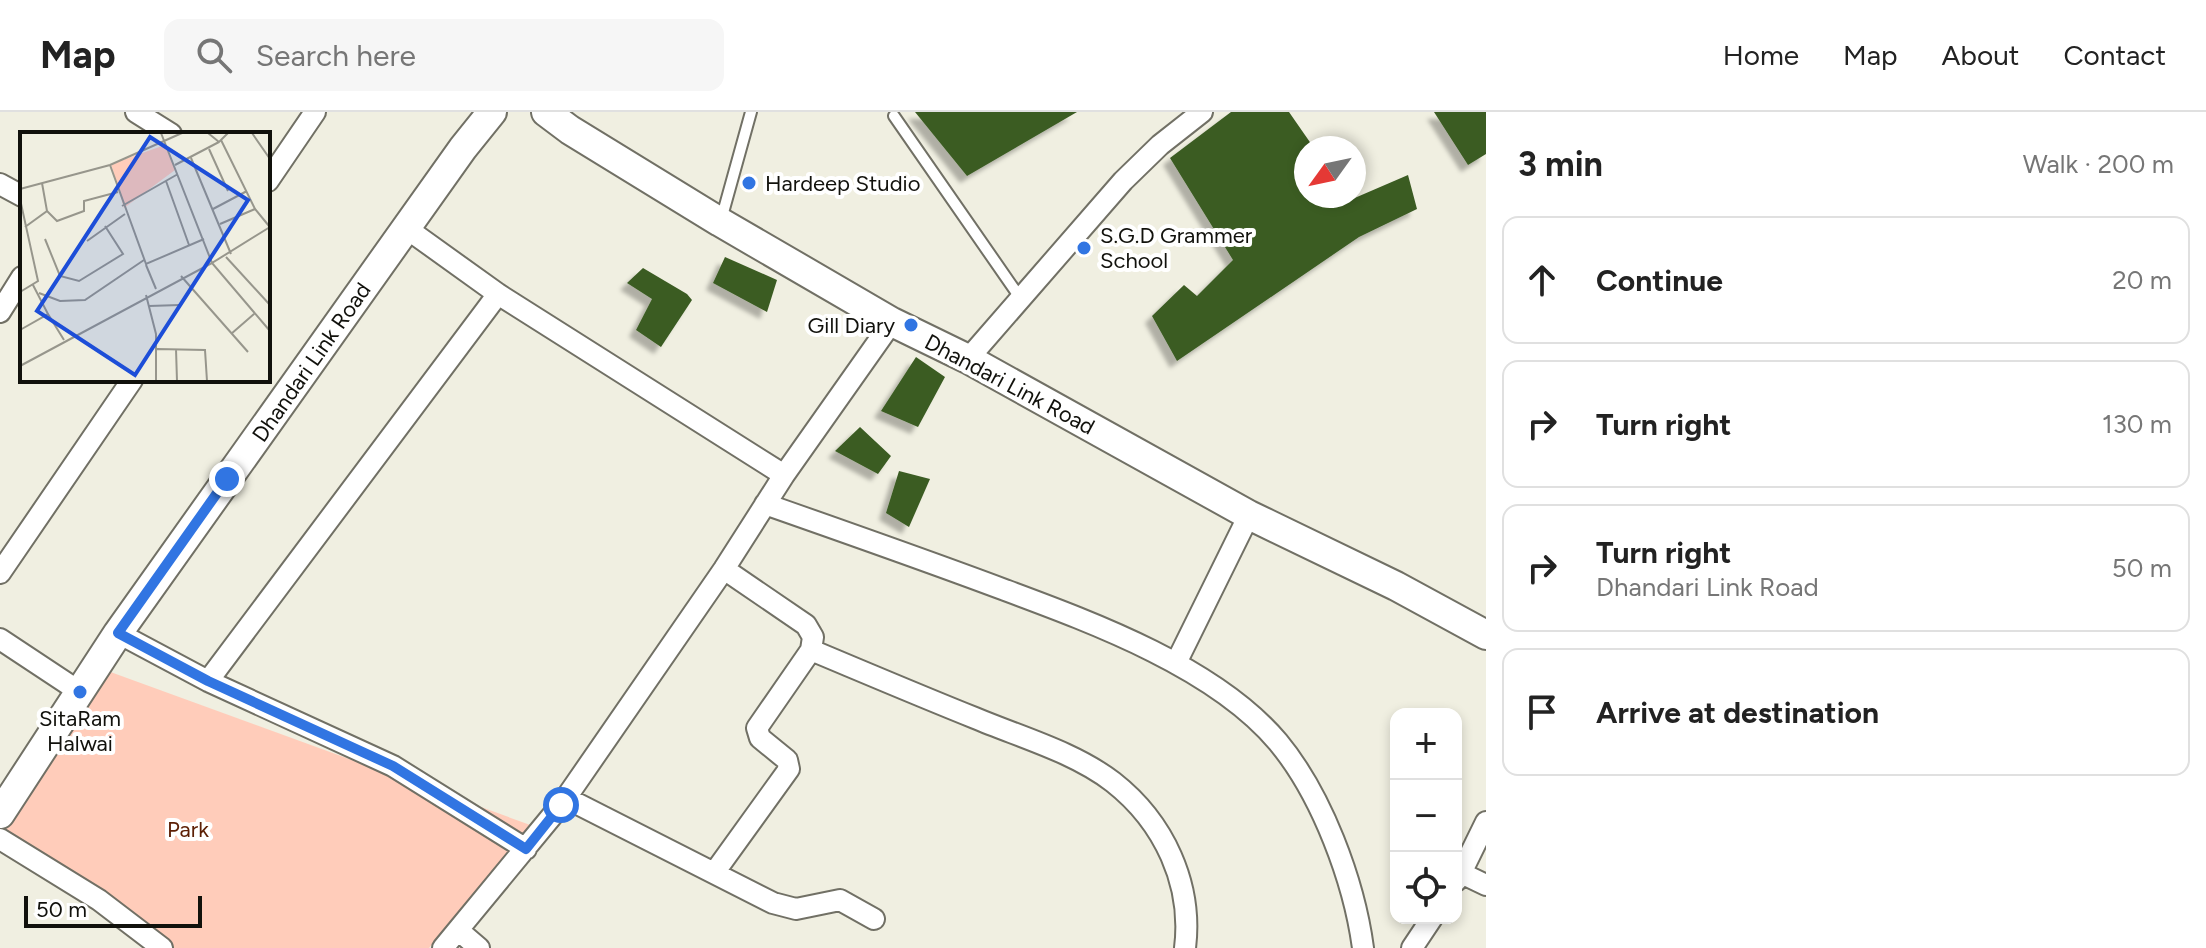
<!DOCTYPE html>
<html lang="en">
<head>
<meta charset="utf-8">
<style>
  :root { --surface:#fff; --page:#f6f6f6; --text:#222; --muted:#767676; --line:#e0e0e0 }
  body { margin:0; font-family:Figtree,sans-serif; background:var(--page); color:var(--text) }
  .controls { position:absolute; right:24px; bottom:24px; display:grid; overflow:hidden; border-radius:16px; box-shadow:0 4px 12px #0003 }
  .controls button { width:72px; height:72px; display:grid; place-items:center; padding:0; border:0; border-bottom:2px solid var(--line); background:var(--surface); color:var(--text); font:40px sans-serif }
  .compass { position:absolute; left:1294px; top:24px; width:72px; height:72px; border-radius:50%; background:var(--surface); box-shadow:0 4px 12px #0003; rotate:237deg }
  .scale { position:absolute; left:24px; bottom:20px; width:178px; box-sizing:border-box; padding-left:8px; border:4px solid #11110c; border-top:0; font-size:22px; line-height:28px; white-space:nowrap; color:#11110c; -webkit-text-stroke:6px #fff; paint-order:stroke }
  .stop { position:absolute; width:24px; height:24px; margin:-18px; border:6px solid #3175e2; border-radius:50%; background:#fff }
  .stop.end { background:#3175e2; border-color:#fff; box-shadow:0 2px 8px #0008 }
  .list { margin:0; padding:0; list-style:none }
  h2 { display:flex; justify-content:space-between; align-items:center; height:104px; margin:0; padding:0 32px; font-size:34px }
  h2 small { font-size:26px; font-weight:400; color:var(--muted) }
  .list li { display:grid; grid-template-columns:52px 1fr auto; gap:24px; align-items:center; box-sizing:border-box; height:128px; margin:0 16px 16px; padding:0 16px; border:2px solid var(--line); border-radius:16px }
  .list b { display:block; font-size:30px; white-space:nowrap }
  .list p { margin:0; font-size:26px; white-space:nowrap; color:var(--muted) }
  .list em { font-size:26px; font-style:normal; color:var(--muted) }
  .icon { flex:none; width:44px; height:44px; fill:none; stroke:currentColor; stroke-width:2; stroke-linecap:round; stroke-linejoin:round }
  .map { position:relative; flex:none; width:1486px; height:836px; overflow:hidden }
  header { display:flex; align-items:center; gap:48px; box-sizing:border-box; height:112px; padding:0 40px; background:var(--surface); border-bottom:2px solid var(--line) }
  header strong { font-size:38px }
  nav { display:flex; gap:44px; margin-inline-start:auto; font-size:28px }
  .search { width:560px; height:72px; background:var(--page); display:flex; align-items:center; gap:20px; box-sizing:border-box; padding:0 28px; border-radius:16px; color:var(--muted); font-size:30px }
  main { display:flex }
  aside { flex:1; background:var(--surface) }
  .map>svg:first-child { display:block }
  .green { fill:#ffccba }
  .building { fill:#3b5b24; filter:url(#shadow) }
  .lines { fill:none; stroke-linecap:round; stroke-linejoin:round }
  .lane-casing { stroke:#717065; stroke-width:14 }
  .street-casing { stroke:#717065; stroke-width:24 }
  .secondary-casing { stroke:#717065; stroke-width:32 }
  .lane { stroke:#fff; stroke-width:10 }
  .street { stroke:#fff; stroke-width:20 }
  .secondary { stroke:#fff; stroke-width:28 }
  .route { stroke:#3175e2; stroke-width:10 }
  .poi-dot { fill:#3175e2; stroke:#fff; stroke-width:3 }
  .labels { text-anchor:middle; stroke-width:8; stroke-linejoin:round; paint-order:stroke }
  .poi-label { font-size:22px; fill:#11110c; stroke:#fff; text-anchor:start }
  .street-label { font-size:22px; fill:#11110c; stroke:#fff }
  .park-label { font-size:22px; fill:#5d2006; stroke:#fff }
  .inset-road { fill:none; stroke:#97968c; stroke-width:2 }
  .view { fill:#1d4ed8; fill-opacity:0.15; stroke:#1d4ed8; stroke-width:4 }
  .inset-edge { fill:none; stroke:#11110c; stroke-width:4 }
</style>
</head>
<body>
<header>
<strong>Map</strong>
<div class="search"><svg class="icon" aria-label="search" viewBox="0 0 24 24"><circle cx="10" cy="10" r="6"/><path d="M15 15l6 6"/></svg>Search here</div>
<nav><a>Home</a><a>Map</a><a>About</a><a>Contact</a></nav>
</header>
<main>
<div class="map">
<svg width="1486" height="836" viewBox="0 0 1486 836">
  <defs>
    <filter id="shadow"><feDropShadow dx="-7" dy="7" stdDeviation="2" flood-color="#0004"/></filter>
  </defs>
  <rect width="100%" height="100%" fill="#f0efe1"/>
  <!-- green -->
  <path class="green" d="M105 558 533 714 429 836H149L0 725V709Z"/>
  <!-- building -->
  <path class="building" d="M915 0H1077L967 64Z
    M1231 0H1289L1314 36H1306V84H1347L1350 88 1408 63 1417 97 1359 125 1177 249 1152 204 1184 173 1197 184 1233 148 1170 46Z
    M1434 0H1486V42L1468 53Z
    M725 145 777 168 767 200 713 171Z
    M643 156 687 182 692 188 661 235 636 218 652 187 627 171Z
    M916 245 945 265 918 315 881 299Z
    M860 315 891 344 878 362 835 339Z
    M899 359 930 367 909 415 886 401Z"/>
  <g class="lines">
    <defs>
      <path id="lane" d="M894 4 1021 187
        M721 108 751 0"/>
      <path id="street" d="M136 0 171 22
        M268 69 315 0
        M0 72 22 84
        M406 116 498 182 784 363 724 457 561 693 443 836
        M0 200 22 165
        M968 247 1123 69 1160 33 1202 0
        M784 363 892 210
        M765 392C845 420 925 448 1005 478 1094 511 1216 556 1278 630 1322 683 1354 769 1363 836
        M724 457 806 513 813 525 811 538
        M0 461 132 268
        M118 521 208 569 393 654 526 737
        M0 527 80 580
        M1176 551 1249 403
        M208 569 498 182
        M566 686 773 791 796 797 840 788 874 807
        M0 727 99 788 162 836
        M714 761 789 657 787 648 760 626 757 616 811 538C866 561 920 584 975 606 1020 625 1074 640 1113 670 1164 710 1193 772 1185 836
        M1461 761 1486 710
        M1456 769 1461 761 1486 773
        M458 818 479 836
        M1412 836 1432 806"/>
      <path id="secondary" d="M546 0 570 18 720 110 892 210 968 247 1249 403 1396 474 1486 523
        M0 702 118 521 463 36 492 0"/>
    </defs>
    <!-- lane casing -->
    <use href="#lane" class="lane-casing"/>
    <!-- street casing -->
    <use href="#street" class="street-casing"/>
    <!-- secondary casing -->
    <use href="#secondary" class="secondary-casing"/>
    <!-- lane -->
    <use href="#lane" class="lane"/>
    <!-- street -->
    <use href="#street" class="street"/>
    <!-- secondary -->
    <use href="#secondary" class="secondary"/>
  </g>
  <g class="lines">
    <!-- route -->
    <path class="route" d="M227 367 118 521 208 569 393 654 526 737 561 693"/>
  </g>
  <!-- markers -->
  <g class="poi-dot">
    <circle cx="749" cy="71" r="8"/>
    <circle cx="1084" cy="136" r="8"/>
    <circle cx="911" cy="213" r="8"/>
    <circle cx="80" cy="580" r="8"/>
  </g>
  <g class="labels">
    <!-- poi labels -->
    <g class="poi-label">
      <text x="765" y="79">Hardeep Studio</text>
      <text x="1100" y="131">S.G.D Grammer<tspan x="1100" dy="25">School</tspan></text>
      <text x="895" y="221" text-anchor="end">Gill Diary</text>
      <text x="80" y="614" text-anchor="middle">SitaRam<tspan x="80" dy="25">Halwai</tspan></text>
    </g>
    <!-- street labels -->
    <g class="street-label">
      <text transform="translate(311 250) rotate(-55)" y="8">Dhandari Link Road</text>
      <text transform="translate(1010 272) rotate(28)" y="8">Dhandari Link Road</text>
    </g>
    <!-- park labels -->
    <g class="park-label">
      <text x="188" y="725">Park</text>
    </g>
  </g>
  <!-- overview -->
  <g transform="translate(20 20)">
    <rect width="250" height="250" fill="#f0efe1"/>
    <path d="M145 13 155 38 104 76 91 32Z" fill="#ffccba"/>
    <path class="inset-road" d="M188 1 199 10 208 1M232 1 250 27M201 8 235 77 249 94M189 17 208 59M171 26 211 122M90 33 126 132 184 107M155 33 199 10M146 49 169 113M0 57 90 33 162 1M0 67 18 149 0 160M102 74 158 42M193 77 227 59M27 79 37 89 64 79V69L98 60M200 92 235 77M5 95 27 79 22 51M250 95 192 131 250 199M25 107 40 144 59 149 103 122 85 94M67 109 105 82M206 125 250 173M126 133 136 157M161 144 228 220M19 161 40 169 65 168 124 128M126 163 136 202V249M129 174 160 173M28 182 44 208M0 198 28 182 13 153M211 202 234 182M137 217 185 218 187 249M156 217 157 249M0 234 192 131 141 1"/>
    <path class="view" d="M130 5 228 68 115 243 17 179Z"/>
    <rect width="250" height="250" class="inset-edge"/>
  </g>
</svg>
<div class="controls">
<button>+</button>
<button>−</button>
<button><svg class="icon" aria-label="locate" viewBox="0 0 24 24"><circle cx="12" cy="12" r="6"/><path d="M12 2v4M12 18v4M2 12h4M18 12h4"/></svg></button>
</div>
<svg class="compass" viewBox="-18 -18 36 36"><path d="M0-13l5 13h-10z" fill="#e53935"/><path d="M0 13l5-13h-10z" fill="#767676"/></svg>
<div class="scale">50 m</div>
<div class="stop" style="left:561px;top:693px"></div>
<div class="stop end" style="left:227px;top:367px"></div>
</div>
<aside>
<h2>3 min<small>Walk · 200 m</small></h2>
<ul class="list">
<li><svg class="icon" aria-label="ahead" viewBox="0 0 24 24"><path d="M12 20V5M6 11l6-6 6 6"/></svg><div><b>Continue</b></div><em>20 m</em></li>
<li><svg class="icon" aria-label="right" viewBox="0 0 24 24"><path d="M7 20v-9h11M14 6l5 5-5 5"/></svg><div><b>Turn right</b></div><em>130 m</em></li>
<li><svg class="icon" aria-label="right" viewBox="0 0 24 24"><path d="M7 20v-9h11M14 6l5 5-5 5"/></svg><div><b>Turn right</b><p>Dhandari Link Road</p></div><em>50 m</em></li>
<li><svg class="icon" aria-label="arrive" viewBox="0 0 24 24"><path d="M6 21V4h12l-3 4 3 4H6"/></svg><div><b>Arrive at destination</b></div></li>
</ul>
</aside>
</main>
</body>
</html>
